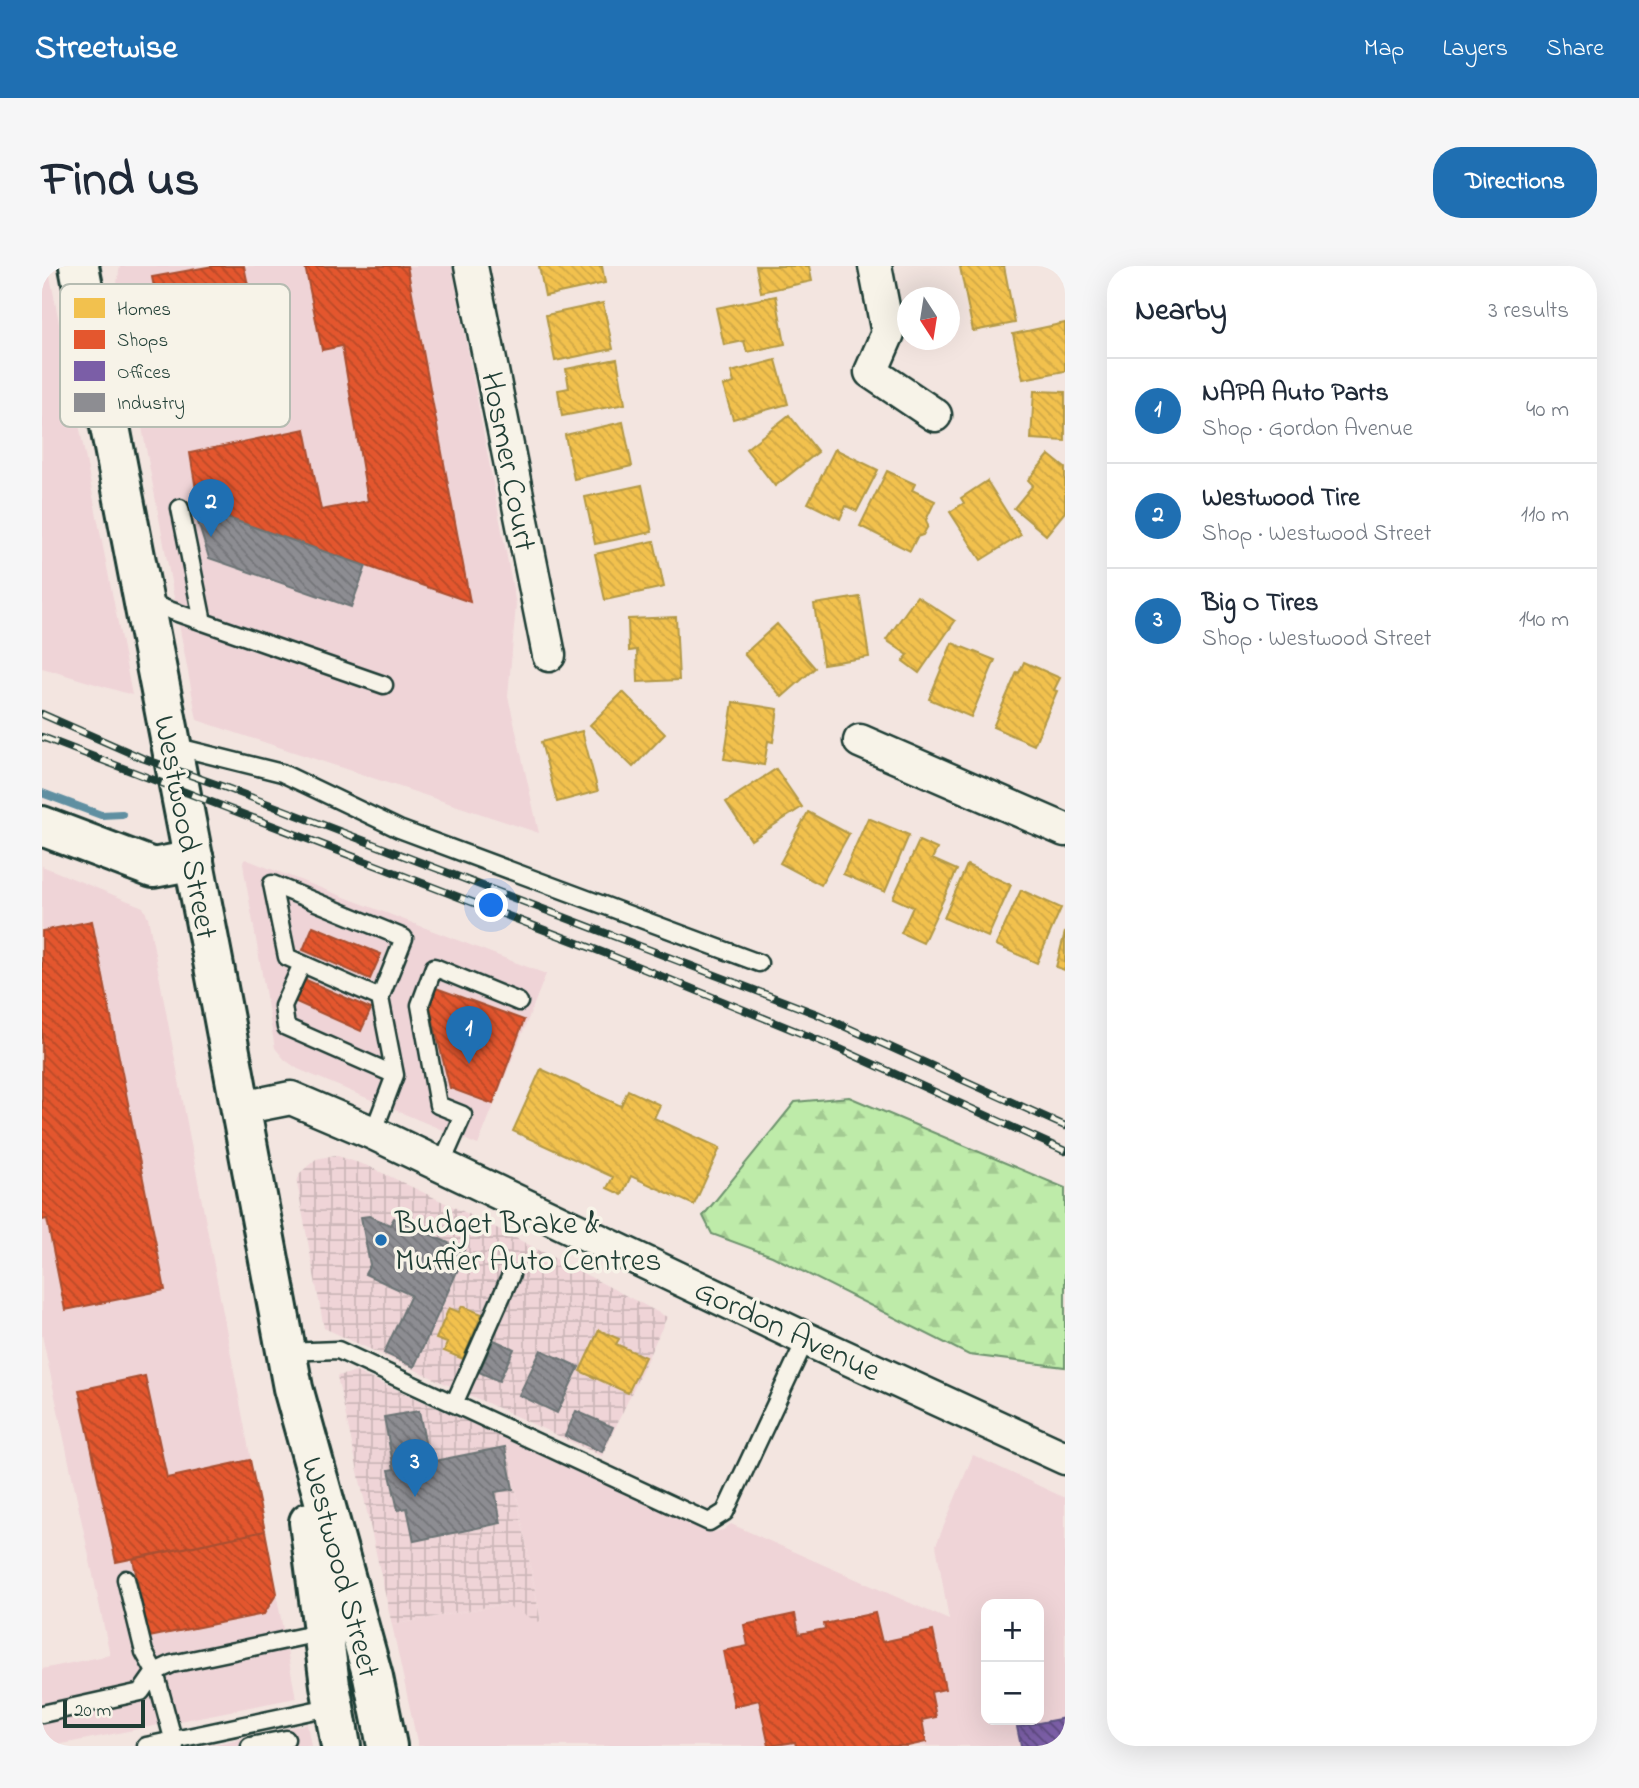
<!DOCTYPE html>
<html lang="en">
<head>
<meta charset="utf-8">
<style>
  :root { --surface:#fff; --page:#f6f6f7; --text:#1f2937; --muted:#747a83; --line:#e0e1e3; --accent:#1f6fb2 }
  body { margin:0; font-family:"Indie Flower",sans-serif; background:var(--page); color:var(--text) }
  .controls { position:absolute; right:21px; bottom:21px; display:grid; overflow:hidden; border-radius:14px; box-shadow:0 7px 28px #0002 }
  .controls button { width:63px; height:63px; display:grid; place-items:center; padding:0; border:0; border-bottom:2px solid var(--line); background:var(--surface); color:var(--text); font:35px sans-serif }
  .compass { position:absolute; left:855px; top:21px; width:63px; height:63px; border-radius:50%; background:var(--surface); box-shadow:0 7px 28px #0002; rotate:168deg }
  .scale { position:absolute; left:21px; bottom:18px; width:82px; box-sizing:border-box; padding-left:7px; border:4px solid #1f3d34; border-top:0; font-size:19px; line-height:24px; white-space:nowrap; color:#1f3d34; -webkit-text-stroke:5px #f7f3e8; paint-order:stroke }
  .you { position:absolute; left:450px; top:640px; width:24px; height:24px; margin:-18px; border:5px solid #fff; border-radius:50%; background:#1a73e8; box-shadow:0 0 0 10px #1a73e833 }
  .badge { display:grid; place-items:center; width:46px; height:46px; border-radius:50%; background:var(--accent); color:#fff; font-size:23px; font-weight:700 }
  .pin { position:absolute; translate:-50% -58px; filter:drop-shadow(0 2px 4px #0008) }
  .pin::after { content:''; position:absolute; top:37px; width:24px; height:21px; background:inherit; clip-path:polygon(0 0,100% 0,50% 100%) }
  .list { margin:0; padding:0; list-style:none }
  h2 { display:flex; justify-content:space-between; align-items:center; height:91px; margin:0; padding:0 28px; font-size:30px }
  h2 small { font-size:23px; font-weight:400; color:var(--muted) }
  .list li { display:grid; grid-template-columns:46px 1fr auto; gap:21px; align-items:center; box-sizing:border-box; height:105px; padding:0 28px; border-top:2px solid var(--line) }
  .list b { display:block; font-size:26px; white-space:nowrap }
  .list p { margin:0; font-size:23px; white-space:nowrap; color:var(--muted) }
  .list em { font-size:23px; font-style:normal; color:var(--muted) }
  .map { position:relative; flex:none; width:1023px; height:1480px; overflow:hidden; border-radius:28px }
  header { display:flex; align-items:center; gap:42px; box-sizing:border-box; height:98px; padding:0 35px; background:var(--accent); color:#fff }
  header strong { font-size:33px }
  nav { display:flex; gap:38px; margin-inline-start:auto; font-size:24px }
  .intro { display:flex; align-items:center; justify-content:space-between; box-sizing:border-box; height:168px; padding:0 42px }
  h1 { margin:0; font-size:49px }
  .button { padding:18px 32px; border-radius:28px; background:var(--accent); color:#fff; font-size:24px; font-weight:700 }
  main { display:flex; gap:42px; padding:0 42px }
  aside { flex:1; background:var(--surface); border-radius:28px; box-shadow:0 7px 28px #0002 }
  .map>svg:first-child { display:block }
  .built { fill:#efd4d7; fill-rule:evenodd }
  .industrial { fill:url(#industrial-grid) }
  .forest { fill:url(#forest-firs); stroke:#6e946e; stroke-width:2 }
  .homes { fill:url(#homes-back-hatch); stroke:#b39946; stroke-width:2 }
  .shops { fill:url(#shops-back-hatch); stroke:#a94f30; stroke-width:2 }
  .offices { fill:url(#offices-back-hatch); stroke:#5f5484; stroke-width:2 }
  .industry { fill:url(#industry-back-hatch); stroke:#6c7576; stroke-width:2 }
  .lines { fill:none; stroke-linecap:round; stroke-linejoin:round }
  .stream { stroke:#5f8fa1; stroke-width:8 }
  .service-casing { stroke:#1f3d34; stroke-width:21 }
  .minor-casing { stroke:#1f3d34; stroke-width:37 }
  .tertiary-casing { stroke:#1f3d34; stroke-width:44 }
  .secondary-casing { stroke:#1f3d34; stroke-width:44 }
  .service { stroke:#f7f3e8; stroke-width:16 }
  .minor { stroke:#f7f3e8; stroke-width:32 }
  .tertiary { stroke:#f7f3e8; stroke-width:38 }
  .secondary { stroke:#f7f3e8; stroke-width:38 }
  .rail-casing { stroke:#1f3d34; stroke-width:8 }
  .rail { stroke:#f7f3e8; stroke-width:5; stroke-dasharray:16; stroke-linecap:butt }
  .poi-dot { fill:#1f6fb2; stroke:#f7f3e8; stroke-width:2.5 }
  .labels { text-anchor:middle; stroke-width:7; stroke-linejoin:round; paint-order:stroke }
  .street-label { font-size:32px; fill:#1f3d34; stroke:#f7f3e8 }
  .poi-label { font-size:32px; fill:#1f3d34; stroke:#f7f3e8; text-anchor:start }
  .key { fill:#f7f3e8; stroke:#b6bcb2; stroke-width:2 }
  .key-label { font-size:19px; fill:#1f3d34 }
</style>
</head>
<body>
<header>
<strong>Streetwise</strong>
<nav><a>Map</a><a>Layers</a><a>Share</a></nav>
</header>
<div class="intro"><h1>Find us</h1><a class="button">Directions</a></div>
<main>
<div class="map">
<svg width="1023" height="1480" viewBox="0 0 1023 1480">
  <defs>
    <pattern id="industrial-grid" width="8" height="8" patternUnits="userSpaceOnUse" patternTransform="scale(1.75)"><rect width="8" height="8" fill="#efd4d7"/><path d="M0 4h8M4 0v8" fill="none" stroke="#ccb7b9"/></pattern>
    <pattern id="forest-firs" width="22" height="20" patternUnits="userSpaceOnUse" patternTransform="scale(1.75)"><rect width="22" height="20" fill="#beeba9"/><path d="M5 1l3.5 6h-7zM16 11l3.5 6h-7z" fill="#a3ca92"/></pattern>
    <pattern id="homes-back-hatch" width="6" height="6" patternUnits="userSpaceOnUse" patternTransform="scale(1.75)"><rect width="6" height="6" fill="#f2c14e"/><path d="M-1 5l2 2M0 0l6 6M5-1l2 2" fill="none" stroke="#cfa745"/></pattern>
    <pattern id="shops-back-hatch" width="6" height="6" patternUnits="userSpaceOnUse" patternTransform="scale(1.75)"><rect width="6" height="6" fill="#e4572e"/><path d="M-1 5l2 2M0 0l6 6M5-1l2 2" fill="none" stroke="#b84928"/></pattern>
    <pattern id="offices-back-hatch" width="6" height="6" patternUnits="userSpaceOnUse" patternTransform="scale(1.75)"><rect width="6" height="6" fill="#7b5ea7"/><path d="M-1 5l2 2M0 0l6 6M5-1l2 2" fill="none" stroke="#5e4b81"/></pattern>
    <pattern id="industry-back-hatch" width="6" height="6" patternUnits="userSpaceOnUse" patternTransform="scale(1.75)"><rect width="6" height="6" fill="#8d8d92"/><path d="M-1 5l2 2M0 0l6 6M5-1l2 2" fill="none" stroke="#737478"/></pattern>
  </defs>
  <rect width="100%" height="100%" fill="#f3e5e0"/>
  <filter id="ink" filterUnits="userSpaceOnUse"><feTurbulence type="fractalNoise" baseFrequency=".0143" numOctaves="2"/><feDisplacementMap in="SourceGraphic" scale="14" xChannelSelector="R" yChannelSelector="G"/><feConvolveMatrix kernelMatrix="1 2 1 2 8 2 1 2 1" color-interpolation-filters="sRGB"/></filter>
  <g filter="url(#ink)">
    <!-- built -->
    <path class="built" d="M0 0H6L90 429 0 402Z
      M78 0H410L474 339 466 430 497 567 155 454 74 23Z
      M203 593 504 708 436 879 256 803 243 794 233 782 202 605 201 596Z
      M0 600 101 641 106 651 254 1432 10 1480H0V1403L68 1389 0 1069Z
      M464 1172 659 1262 672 1266 681 1264 689 1258 907 1354 894 1279 931 1189 1023 1232V1480H376L350 1359 462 1338 499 1356ZM944 1338H997V1454H944Z
      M265 1458 269 1480H164Z"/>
    <!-- industrial -->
    <path class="industrial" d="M293 889 326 900 441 955 625 1051 560 1190 282 1062 255 917 258 907 274 893Z
      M314 1106 464 1172 499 1357 461 1338 350 1359 295 1110Z"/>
    <!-- forest -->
    <path class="forest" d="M807 831 1023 922V1101L927 1089 730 990 670 968 661 950 753 836Z"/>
    <!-- homes -->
    <path class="homes" d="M497 0H560L563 17 503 30Z
      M714 0H767L770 15 719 26Z
      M962 0 973 57 931 65 918 1Z
      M734 30 743 78 705 86 702 75 682 79 674 42Z
      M561 37 571 83 513 95 504 49Z
      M1023 57V105L981 113 971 68Z
      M575 93 583 138 520 150 516 124 527 122 524 103Z
      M734 94 746 138 691 153 681 120 692 117 689 106Z
      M992 125 1023 126V175L989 173Z
      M747 149 776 186 733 220 704 183Z
      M581 156 590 200 532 213 523 169Z
      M793 183 836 204 815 245 804 240 798 253 766 237Z
      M1007 189 1023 202V246L1004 269 972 242 991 219 986 214Z
      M845 205 873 218 870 224 893 235 884 254 886 260 881 269 875 271 868 285 818 260Z
      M945 215 979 269 939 294 908 246 922 237 919 232Z
      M600 219 610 266 553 278 543 231Z
      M612 275 622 321 563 334 553 288Z
      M875 330 913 355 877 407 861 395 866 389 844 374Z
      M818 331 827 391 781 398 772 338Z
      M634 351 637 414 596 416 595 384 587 385 586 353Z
      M735 358 773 402 740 431 702 388Z
      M910 377 953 394 929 451 887 433Z
      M982 396 1018 412 1012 424 1015 425 992 479 951 461 975 406 977 407Z
      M581 426 623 468 591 501 548 459Z
      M691 436 736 443 731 476 726 475 722 499 682 493Z
      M540 465 556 525 515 536 499 476Z
      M734 503 760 541 709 574 684 536Z
      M766 546 807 568 779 619 738 597Z
      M826 552 867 569 843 626 801 608Z
      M877 575 895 583 890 593 915 604 881 677 859 667 871 641 851 632Z
      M925 599 969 619 946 671 902 652Z
      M979 624 1019 642 995 697 954 679Z
      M1023 666V704L1014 701Z
      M499 803 579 840 586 824 618 839 612 852 678 882 652 939 589 910 580 929 565 922 571 911 471 865Z
      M420 1040 440 1048 421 1093 402 1085 405 1077 394 1073 407 1042 417 1046Z
      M557 1064 577 1073 574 1078 603 1091 586 1127 538 1105Z"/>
    <!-- shops -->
    <path class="shops" d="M171 0H202L220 86 128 103 110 11Z
      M263 0H365L428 336 157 242 148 187 263 163 279 244 326 235 300 80 280 84Z
      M50 655 123 1024 23 1044 5 953 0 954V665Z
      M271 660 339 688 328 713 261 684Z
      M262 713 329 743 319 765 252 735Z
      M394 722 482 754 451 838 408 822 387 738Z
      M103 1110 125 1212 208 1194 223 1265 74 1296 37 1124Z
      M223 1265 235 1327 222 1348 107 1371 91 1293Z
      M833 1347 840 1376 891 1365 903 1423 889 1426 894 1451 880 1454 884 1476 866 1480H754L753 1476 727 1480 717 1434 692 1440 681 1385 706 1380 702 1359 753 1348 757 1368 783 1363 782 1358Z"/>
    <!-- offices -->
    <path class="offices" d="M1023 1452V1480H979L975 1461Z"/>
    <!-- industry -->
    <path class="industry" d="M151 240 324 300 309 341 167 292Z
      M327 950 348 959 352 952 422 984 419 989 422 990 372 1101 342 1087 369 1029 323 1008 328 999 319 951Z
      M452 1074 472 1083 457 1115 437 1106Z
      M499 1084 537 1101 515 1147 477 1129Z
      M377 1145 387 1196 463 1181 471 1223 453 1226 459 1257 372 1275 365 1242 356 1244 347 1204 352 1203 342 1151Z
      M534 1145 571 1161 560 1186 523 1170Z"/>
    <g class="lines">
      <!-- stream -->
      <path class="stream" d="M0 527 59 549 80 548"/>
      <defs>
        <path id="service" d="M138 242 161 356
          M104 336 342 419
          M132 480 240 507 357 563 717 697
          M260 698 241 740 244 761 353 809
          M331 867 353 809 338 732 362 672 230 618 245 691 338 732
          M399 899 421 849 396 839 378 739 392 701 477 736
          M243 1086 296 1084 667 1256 683 1246 764 1073
          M412 1138 469 1009
          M84 1313 102 1386 113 1406 133 1480
          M0 1448 99 1426 113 1406 130 1398 263 1370 281 1363
          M104 1480 292 1440
          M208 1480 244 1473"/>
        <path id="minor" d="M429 0 507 389
          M833 0 846 67 829 106 893 149
          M818 475 1023 564
          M199 842 249 832 331 867 764 1073 1023 1192"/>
        <path id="tertiary" d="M0 560 111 602 152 594"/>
        <path id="secondary" d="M37 0 171 695 251 1122 331 1411 345 1480
          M267 1256 288 1419 299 1480"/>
      </defs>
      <!-- service casing -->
      <use href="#service" class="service-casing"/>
      <!-- minor casing -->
      <use href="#minor" class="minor-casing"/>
      <!-- tertiary casing -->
      <use href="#tertiary" class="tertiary-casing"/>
      <!-- secondary casing -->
      <use href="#secondary" class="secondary-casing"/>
      <!-- service -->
      <use href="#service" class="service"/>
      <!-- minor -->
      <use href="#minor" class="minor"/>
      <!-- tertiary -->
      <use href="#tertiary" class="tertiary"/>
      <!-- secondary -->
      <use href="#secondary" class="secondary"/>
      <defs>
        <path id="rail" d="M0 448 100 492 182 521 775 748 1023 860
          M0 471 565 688 798 783 1023 885"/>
      </defs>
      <!-- rail casing -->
      <use href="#rail" class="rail-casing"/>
      <!-- rail -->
      <use href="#rail" class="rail"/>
    </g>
  </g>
  <!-- markers -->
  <circle class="poi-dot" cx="339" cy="974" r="7"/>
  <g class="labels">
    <!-- street labels -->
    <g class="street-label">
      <text transform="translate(468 195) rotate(79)" y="11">Hosmer Court</text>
      <text transform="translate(145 561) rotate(79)" y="11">Westwood Street</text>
      <text transform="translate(746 1063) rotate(25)" y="11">Gordon Avenue</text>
      <text transform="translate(300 1301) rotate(75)" y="11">Westwood Street</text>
    </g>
    <!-- poi labels -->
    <g class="poi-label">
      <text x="353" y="967">Budget Brake &amp;<tspan x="353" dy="37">Muffler Auto Centres</tspan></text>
    </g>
  </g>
  <!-- legend -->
  <rect x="18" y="18" width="230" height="143" rx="10" class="key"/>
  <rect x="32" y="32" width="31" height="20" fill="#f2c14e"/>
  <rect x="32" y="64" width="31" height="19" fill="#e4572e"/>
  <rect x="32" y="95" width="31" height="20" fill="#7b5ea7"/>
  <rect x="32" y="127" width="31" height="19" fill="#8d8d92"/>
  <g class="key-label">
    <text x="75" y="49">Homes</text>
    <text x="75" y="80">Shops</text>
    <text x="75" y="112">Offices</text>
    <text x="75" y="143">Industry</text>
  </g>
</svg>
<div class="controls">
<button>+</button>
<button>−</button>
</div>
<svg class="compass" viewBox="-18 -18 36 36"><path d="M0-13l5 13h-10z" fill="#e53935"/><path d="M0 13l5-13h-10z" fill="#747a83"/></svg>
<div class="scale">20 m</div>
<div class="you"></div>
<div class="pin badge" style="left:427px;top:798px">1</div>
<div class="pin badge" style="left:169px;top:271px">2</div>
<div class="pin badge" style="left:373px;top:1231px">3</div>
</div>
<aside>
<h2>Nearby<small>3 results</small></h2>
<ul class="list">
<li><span class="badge">1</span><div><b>NAPA Auto Parts</b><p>Shop · Gordon Avenue</p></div><em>40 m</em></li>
<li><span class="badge">2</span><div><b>Westwood Tire</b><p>Shop · Westwood Street</p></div><em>110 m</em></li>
<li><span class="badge">3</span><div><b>Big O Tires</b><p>Shop · Westwood Street</p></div><em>140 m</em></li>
</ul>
</aside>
</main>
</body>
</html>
